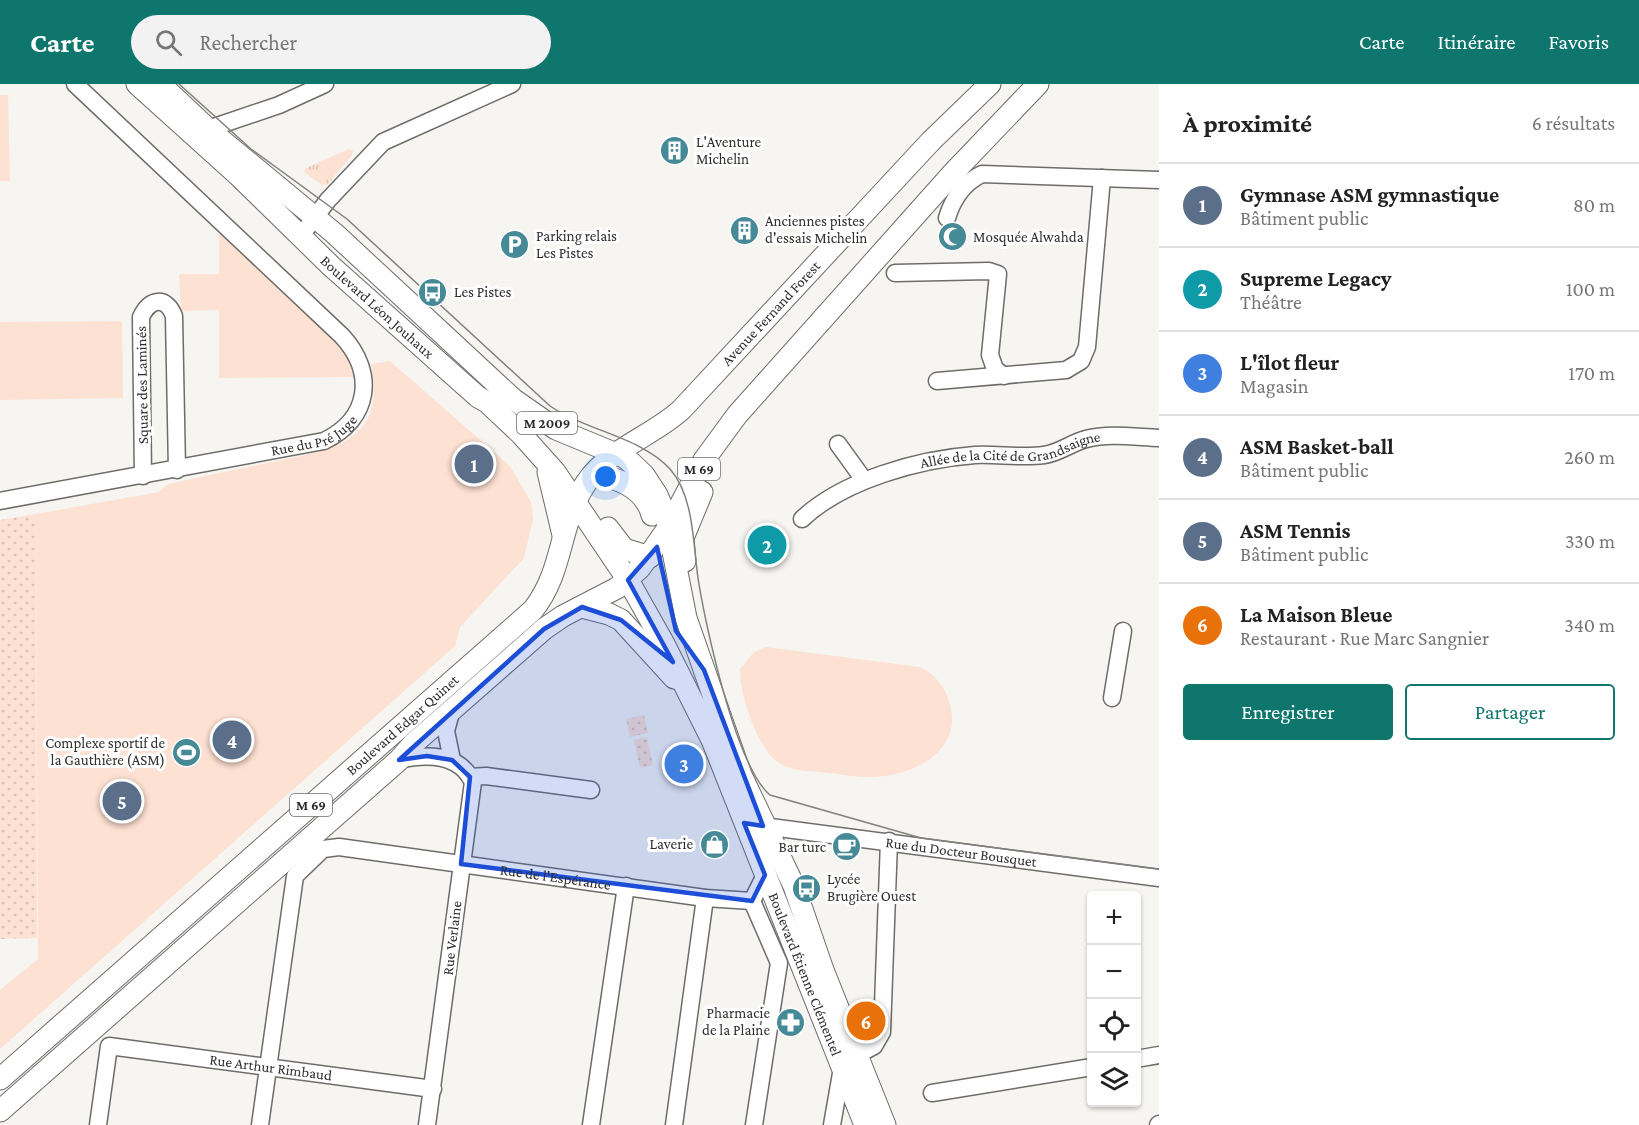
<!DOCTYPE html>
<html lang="fr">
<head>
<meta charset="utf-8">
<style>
  :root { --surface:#fff; --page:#f2f2f2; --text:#222; --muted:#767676; --line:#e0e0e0; --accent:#0f766e }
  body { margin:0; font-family:"Crimson Pro",serif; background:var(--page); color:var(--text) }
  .controls { position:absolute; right:18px; bottom:18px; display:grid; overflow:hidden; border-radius:6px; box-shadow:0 2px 4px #0004 }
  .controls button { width:54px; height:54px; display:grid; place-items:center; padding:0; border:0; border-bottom:2px solid var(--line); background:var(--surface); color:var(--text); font:30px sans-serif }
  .you { position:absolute; left:606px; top:393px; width:21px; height:21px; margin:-15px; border:4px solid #fff; border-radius:50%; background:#1a73e8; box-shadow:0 0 0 9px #1a73e833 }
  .badge { display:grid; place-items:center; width:39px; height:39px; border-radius:50%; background:var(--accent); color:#fff; font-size:20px; font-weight:700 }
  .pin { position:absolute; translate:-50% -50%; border:3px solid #fff; box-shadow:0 2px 6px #0006 }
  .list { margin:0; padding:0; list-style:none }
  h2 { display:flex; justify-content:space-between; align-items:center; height:78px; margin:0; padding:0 24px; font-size:26px }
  h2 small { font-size:20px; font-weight:400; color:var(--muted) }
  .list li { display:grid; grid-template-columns:39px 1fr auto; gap:18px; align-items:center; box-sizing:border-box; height:84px; padding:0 24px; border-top:2px solid var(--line) }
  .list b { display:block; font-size:22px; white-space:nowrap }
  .list p { margin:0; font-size:20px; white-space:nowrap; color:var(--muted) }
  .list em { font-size:20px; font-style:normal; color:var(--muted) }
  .actions { display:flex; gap:12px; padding:18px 24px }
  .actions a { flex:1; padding:14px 0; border:2px solid var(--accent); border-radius:6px; text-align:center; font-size:21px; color:var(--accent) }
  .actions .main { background:var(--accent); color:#fff }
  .icon { flex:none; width:33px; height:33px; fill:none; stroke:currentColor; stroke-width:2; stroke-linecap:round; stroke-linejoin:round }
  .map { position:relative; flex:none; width:1159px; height:1041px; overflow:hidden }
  header { display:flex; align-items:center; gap:36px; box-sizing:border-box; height:84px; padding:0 30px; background:var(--accent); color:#fff }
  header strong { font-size:28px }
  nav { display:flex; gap:33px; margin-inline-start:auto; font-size:21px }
  .search { width:420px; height:54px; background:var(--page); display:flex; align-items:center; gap:15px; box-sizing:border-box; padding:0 21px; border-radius:33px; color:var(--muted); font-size:22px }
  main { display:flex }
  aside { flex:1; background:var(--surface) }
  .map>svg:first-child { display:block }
  .grass { fill:url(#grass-tufts) }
  .park { fill:url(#park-dots) }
  .garden { fill:#fde1d2 }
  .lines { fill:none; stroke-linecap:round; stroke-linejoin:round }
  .minor-casing { stroke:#6d6c69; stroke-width:19 }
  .major-casing { stroke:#6d6c69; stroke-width:23 }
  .minor { stroke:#fff; stroke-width:16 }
  .major { stroke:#fff; stroke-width:21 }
  .tram { stroke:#81807e; stroke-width:1.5 }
  .marked { fill:#1d4ed8; fill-opacity:0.2; stroke:#1d4ed8; stroke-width:4.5; stroke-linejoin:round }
  .labels { text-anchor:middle; stroke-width:6; stroke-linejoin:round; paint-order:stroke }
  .shield { fill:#fff; stroke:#6d6d6c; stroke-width:1.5 }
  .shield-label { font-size:14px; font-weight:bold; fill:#2f2e2d }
  .poi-label { font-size:15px; fill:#2f2e2d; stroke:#fff; text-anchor:start }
  .street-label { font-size:15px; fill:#2f2e2d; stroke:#fff }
</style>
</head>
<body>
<header>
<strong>Carte</strong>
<div class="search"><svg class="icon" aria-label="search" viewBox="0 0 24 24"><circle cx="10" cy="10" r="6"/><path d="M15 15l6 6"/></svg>Rechercher</div>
<nav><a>Carte</a><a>Itinéraire</a><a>Favoris</a></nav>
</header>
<main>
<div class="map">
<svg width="1159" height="1041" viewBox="0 0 1159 1041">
  <defs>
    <pattern id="grass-tufts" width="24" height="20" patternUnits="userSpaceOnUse" patternTransform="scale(1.5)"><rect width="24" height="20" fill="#fde1d2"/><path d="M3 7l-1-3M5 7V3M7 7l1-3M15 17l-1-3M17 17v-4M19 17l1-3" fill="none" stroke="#d9c1b5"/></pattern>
    <pattern id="park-dots" width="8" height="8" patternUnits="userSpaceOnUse" patternTransform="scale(1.5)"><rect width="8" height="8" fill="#fde1d2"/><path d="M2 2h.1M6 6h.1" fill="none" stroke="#d9c1b5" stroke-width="1.8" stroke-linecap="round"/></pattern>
  </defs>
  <rect width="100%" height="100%" fill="#f6f5f1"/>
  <!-- grass -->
  <path class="grass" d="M349 65 353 67 352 71 327 101H322L304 88 306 84Z"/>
  <!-- park -->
  <path class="park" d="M36 430 37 854 0 855V436Z
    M644 631 648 649 630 653 626 635Z
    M647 653 653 681 640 684 634 656Z"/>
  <!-- garden -->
  <path class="garden" d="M0 11H8L10 97H0Z
    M231 149 342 252 363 293 219 294V226L181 227 179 190H219V150Z
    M122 237 123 314 0 316V238Z
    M390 277 510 382 531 418 533 435 524 474 460 543 455 562 0 965V906L38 875 36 430 159 408 168 400C201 393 234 386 267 379 329 366 388 361 371 280Z
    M766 563 920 583C936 591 946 604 950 621 963 667 913 692 873 693 858 694 842 690 828 689 812 687 792 688 779 679 758 666 739 609 740 585L754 568Z"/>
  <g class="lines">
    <defs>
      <g id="minor">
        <path d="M208 45 279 21 325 0"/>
        <path d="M947 134C953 114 963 99 982 90L1159 96"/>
        <path d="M300 153 328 116 383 58 512 0"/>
        <path d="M895 189 989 187 998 190 990 271 995 285 1004 292"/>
        <path d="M937 297 1066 286 1081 277 1087 263 1102 94"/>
        <path d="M838 360 864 396"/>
        <path d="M143 392 141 233C150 214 166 212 174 232L177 386"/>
        <path id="s1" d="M0 417 324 357C370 335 376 289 342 252L75 0"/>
        <path id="s2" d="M802 435C843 396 920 375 975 371 998 370 1021 374 1044 371 1059 369 1071 359 1086 355 1109 349 1135 353 1159 354"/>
        <path d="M1112 614 1123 547"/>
        <path d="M399 676C426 670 459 669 473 698L427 1041"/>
        <path d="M452 676 446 647 452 625"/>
        <path d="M470 693 486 692 591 706"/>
        <path id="s3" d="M755 741 1159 794"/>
        <path d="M752 817 779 879 754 1041"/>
        <path d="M857 971 874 962 882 948 889 757"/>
        <path d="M1136 975 1159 971"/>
        <path d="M932 1009 1092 983"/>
        <path id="s4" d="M98 1041 109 962 433 1005"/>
        <path id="s5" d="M260 1041 295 792 323 765 339 763 705 814 752 817 765 791"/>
        <path d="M591 1041 626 802"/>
        <path d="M674 1041 705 814"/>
        <path d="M832 1041 842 984"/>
        <path d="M1158 1041 1159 1040"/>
      </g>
      <g id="major">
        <path id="s6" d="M137 0 239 92 331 182 478 313 487 318 521 350 555 388 628 496 664 560 712 656 865 1041"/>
        <path d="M160 0 208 45 334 149 513 315 556 345 626 374 644 391 657 411 666 432 686 534 741 691 794 802 823 886 885 1041"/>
        <path d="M548 388 563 451"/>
        <path d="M593 390C619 394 645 404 652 431"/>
        <path d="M608 444 624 465 650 473"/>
        <path d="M685 477 683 454 702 408"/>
        <path d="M582 523 609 530 621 536 674 594"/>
        <path id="s7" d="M0 995 533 526C565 485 558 440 586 399 610 364 651 353 681 326L931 57 990 0"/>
        <path d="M0 1027 399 676 413 660 544 545 563 532 617 504 640 484 668 444 704 376 737 331 953 89 1038 0"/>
      </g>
    </defs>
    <!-- minor casing -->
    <use href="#minor" class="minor-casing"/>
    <!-- major casing -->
    <use href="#major" class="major-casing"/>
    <!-- minor -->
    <use href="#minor" class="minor"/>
    <!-- major -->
    <use href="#major" class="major"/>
    <!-- tram -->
    <path class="tram" d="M179 0 251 65 347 135 550 322C587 347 641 353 670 385 694 412 693 460 698 494 705 540 736 683 770 711L921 754 1159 785"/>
  </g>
  <!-- marked area -->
  <path class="marked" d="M657 463 676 547 704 586 763 742 744 739 765 791 752 817 461 780 470 693 452 676 427 672 399 676 544 545 582 523 621 536 673 578 628 496Z"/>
  <!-- icons -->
  <defs>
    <symbol id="building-disc" viewBox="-11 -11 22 22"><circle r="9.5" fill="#458a96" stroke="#fff"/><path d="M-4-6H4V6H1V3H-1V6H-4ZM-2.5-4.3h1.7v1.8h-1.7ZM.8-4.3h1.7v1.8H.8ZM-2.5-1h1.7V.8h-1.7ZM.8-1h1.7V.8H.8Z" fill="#fff"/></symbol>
    <symbol id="mosque-disc" viewBox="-11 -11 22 22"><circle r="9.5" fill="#458a96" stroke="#fff"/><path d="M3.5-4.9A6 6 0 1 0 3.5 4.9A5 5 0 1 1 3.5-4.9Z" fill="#fff"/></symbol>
    <symbol id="parking-disc" viewBox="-11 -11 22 22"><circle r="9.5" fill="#458a96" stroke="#fff"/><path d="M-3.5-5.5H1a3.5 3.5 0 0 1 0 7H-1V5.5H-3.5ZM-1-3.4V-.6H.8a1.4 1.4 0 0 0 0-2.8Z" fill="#fff"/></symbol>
    <symbol id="bus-disc" viewBox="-11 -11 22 22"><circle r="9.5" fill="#458a96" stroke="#fff"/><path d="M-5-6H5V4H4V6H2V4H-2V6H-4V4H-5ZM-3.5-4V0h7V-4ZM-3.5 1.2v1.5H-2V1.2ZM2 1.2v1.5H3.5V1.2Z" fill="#fff"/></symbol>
    <symbol id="stadium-disc" viewBox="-11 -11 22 22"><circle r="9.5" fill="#458a96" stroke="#fff"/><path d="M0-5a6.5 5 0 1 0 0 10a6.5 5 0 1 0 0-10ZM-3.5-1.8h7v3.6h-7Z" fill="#fff"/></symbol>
    <symbol id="shop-disc" viewBox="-11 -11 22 22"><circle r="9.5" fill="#458a96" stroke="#fff"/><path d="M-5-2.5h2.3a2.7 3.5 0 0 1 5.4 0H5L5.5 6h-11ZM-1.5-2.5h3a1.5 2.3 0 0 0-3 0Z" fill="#fff"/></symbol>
    <symbol id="cafe-disc" viewBox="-11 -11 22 22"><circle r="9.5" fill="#458a96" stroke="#fff"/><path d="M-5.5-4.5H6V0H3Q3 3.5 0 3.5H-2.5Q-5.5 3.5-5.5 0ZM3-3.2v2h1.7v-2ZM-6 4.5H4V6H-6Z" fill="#fff"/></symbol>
    <symbol id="pharmacy-disc" viewBox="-11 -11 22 22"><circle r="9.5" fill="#458a96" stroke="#fff"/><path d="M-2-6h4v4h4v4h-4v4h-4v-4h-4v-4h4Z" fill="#fff"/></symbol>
  </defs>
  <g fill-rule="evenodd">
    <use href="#building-disc" x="658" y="50" width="33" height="33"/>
    <use href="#building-disc" x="728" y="130" width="33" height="33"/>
    <use href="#mosque-disc" x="936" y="136" width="33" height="33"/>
    <use href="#parking-disc" x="498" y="144" width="33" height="33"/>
    <use href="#bus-disc" x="416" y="192" width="33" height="33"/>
    <use href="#stadium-disc" x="170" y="652" width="33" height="33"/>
    <use href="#shop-disc" x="698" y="744" width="33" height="33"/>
    <use href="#cafe-disc" x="830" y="746" width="33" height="33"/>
    <use href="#bus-disc" x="790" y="788" width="33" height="33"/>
    <use href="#pharmacy-disc" x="774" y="922" width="33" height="33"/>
  </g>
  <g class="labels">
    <!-- shield labels -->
    <g class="shield">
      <rect x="517" y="328" width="60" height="22" rx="4.5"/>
      <rect x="678" y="374" width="42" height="22" rx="4.5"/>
      <rect x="290" y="710" width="42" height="22" rx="4.5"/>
    </g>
    <g class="shield-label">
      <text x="547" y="344">M 2009</text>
      <text x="699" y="390">M 69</text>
      <text x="311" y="726">M 69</text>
    </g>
    <!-- poi labels -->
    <g class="poi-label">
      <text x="696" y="63">L'Aventure<tspan x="696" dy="17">Michelin</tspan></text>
      <text x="765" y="142">Anciennes pistes<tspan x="765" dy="17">d'essais Michelin</tspan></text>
      <text x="536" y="157">Parking relais<tspan x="536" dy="17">Les Pistes</tspan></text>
      <text x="973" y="158">Mosquée Alwahda</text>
      <text x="454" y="213">Les Pistes</text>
      <text x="165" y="664" text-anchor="end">Complexe sportif de<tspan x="165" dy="17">la Gauthière (ASM)</tspan></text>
      <text x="693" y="765" text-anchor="end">Laverie</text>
      <text x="826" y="768" text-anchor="end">Bar turc</text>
      <text x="827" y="800">Lycée<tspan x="827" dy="17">Brugière Ouest</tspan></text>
      <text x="770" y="934" text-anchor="end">Pharmacie<tspan x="770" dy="17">de la Plaine</tspan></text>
    </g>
    <!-- street labels -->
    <g class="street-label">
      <text dy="5" stroke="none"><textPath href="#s6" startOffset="328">Boulevard Léon Jouhaux</textPath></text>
      <text dy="5" stroke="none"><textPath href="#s7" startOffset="1101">Avenue Fernand Forest</textPath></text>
      <text transform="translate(142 301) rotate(-91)" y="5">Square des Laminés</text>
      <text dy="5" stroke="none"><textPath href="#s1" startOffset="322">Rue du Pré Juge</textPath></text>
      <text dy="5" stroke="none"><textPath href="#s2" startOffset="224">Allée de la Cité de Grandsaigne</textPath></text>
      <text dy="5" stroke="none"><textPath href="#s7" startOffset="536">Boulevard Edgar Quinet</textPath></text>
      <text dy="5" stroke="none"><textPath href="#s3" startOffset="208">Rue du Docteur Bousquet</textPath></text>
      <text dy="5" stroke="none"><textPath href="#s5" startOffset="525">Rue de l'Espérance</textPath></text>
      <text transform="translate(452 854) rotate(-83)" y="5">Rue Verlaine</text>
      <text dy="5" stroke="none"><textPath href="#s6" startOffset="1134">Boulevard Étienne Clémentel</textPath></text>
      <text dy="5" stroke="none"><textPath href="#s4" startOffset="243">Rue Arthur Rimbaud</textPath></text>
    </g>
  </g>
</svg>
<div class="controls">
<button>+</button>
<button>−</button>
<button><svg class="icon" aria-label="locate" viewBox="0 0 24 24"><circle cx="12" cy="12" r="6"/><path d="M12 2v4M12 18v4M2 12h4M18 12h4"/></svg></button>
<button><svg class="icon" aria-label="layers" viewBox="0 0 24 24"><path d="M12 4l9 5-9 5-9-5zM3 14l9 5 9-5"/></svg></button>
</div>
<div class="you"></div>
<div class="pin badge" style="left:474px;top:380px;background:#5c6f8a">1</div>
<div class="pin badge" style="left:767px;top:461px;background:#0f9aa8">2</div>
<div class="pin badge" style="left:684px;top:680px;background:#3f7fe0">3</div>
<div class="pin badge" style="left:232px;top:656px;background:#5c6f8a">4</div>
<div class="pin badge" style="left:122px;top:717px;background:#5c6f8a">5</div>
<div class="pin badge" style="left:866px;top:937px;background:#e8710a">6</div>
</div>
<aside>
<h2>À proximité<small>6 résultats</small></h2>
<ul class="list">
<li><span class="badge" style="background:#5c6f8a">1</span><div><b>Gymnase ASM gymnastique</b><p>Bâtiment public</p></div><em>80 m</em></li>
<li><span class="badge" style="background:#0f9aa8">2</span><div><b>Supreme Legacy</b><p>Théâtre</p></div><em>100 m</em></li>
<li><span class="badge" style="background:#3f7fe0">3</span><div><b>L'îlot fleur</b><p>Magasin</p></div><em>170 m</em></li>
<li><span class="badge" style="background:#5c6f8a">4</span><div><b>ASM Basket-ball</b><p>Bâtiment public</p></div><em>260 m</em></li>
<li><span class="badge" style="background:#5c6f8a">5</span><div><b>ASM Tennis</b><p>Bâtiment public</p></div><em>330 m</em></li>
<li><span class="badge" style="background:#e8710a">6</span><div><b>La Maison Bleue</b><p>Restaurant · Rue Marc Sangnier</p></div><em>340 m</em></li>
</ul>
<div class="actions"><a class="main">Enregistrer</a><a>Partager</a></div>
</aside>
</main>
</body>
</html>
